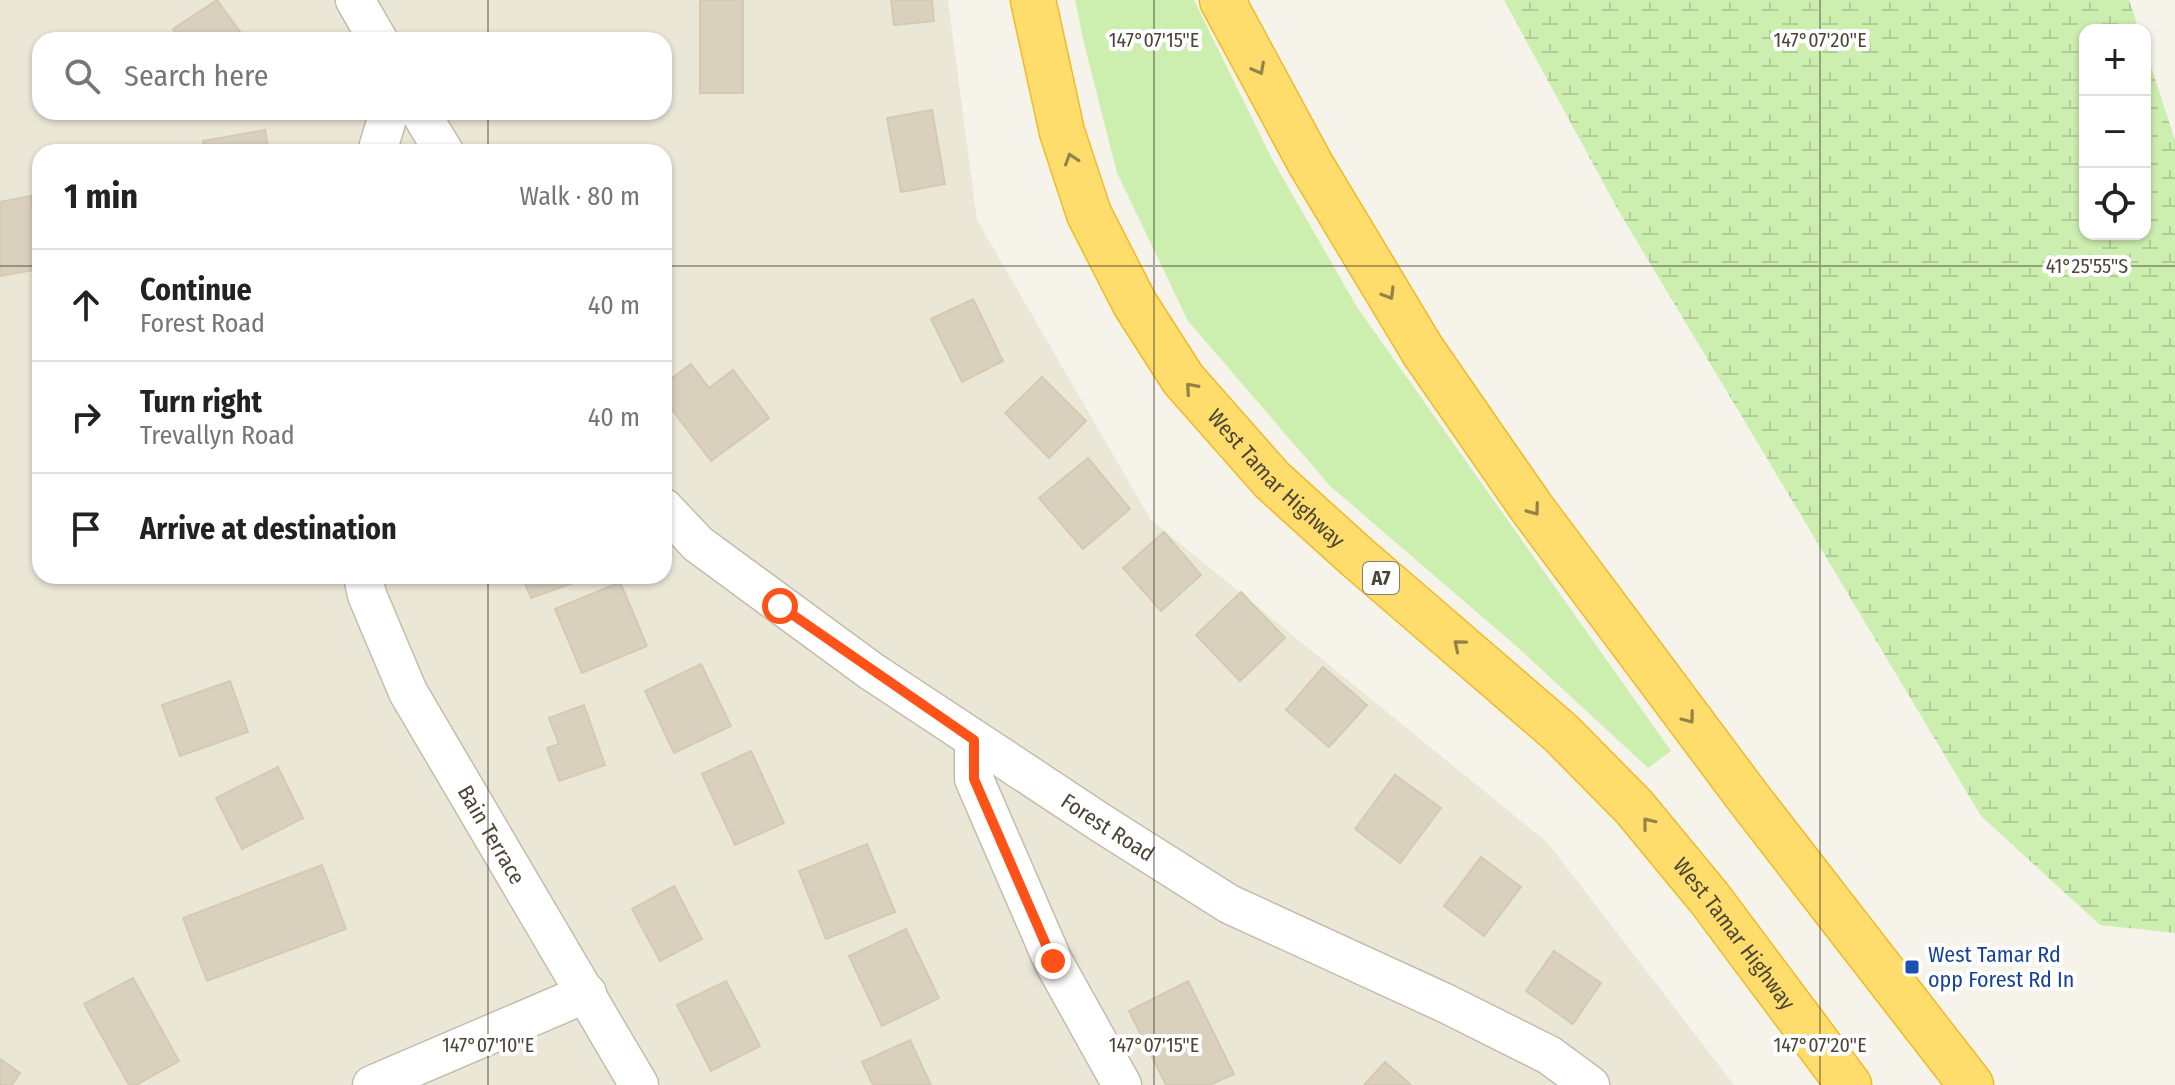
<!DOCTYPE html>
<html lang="en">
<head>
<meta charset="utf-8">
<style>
  :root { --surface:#fff; --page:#f6f6f6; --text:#222; --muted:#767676; --line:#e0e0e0 }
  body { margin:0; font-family:"Fira Sans Condensed",sans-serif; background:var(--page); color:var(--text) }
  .controls { position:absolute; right:24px; top:24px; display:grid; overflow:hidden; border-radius:16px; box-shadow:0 2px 6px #0004 }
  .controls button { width:72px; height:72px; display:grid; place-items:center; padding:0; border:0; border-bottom:2px solid var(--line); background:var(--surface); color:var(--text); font:40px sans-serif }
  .stop { position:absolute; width:24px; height:24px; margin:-18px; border:6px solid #ff5218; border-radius:50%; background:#fff }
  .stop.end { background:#ff5218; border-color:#fff; box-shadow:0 2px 8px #0008 }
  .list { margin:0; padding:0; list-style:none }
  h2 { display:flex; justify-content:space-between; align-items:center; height:104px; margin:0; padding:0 32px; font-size:34px }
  h2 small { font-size:26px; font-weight:400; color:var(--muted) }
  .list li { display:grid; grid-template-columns:52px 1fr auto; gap:24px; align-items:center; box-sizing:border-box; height:112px; padding:0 32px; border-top:2px solid var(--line) }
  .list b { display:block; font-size:30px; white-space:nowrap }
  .list p { margin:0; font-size:26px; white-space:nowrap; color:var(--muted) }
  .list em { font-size:26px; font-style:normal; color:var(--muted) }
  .icon { flex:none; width:44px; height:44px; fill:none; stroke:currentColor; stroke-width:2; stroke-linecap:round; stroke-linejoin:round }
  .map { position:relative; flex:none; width:2175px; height:1085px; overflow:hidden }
  .search { position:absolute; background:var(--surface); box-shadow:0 2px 6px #0004; left:32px; top:32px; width:640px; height:88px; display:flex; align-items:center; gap:20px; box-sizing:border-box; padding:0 28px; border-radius:24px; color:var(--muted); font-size:30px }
  .panel { position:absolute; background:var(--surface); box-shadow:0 2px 6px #0004; left:32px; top:144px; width:640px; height:440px; border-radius:24px }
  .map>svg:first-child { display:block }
  .residential { fill:#ebe7d7; fill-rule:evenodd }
  .grass { fill:#cceeaf }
  .wetland { fill:url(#wetland-marsh) }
  .building { fill:#d9d1be; stroke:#d5cab0; stroke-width:2 }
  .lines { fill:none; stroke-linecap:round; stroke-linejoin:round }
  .street-casing { stroke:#c3bdab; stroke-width:41 }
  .highway-casing { stroke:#eeba2c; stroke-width:47 }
  .street { stroke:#fff; stroke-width:38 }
  .highway { stroke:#ffdd6c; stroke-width:44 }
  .oneway { stroke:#94824c }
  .route { stroke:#ff5218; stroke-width:10 }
  .ticks { fill:none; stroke:#4c4537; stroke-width:2; stroke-opacity:0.45 }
  .transit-dot { fill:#1a4fb4; stroke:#fff; stroke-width:3 }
  .labels { text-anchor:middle; stroke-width:8; stroke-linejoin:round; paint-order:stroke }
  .shield { fill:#fff; stroke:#827d73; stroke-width:2 }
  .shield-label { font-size:20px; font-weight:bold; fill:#4c4537 }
  .street-label { font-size:22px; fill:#4c4537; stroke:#fff }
  .transit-label { font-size:22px; fill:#164399; stroke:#fff; text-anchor:start }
  .ticks-label { font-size:20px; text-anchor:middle; fill:#4c4537; stroke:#fff; stroke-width:8; stroke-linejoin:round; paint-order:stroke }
</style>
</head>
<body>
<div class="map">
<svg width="2175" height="1085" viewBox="0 0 2175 1085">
  <defs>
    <pattern id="wetland-marsh" width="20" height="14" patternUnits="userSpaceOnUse" patternTransform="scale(2)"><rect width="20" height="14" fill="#cceeaf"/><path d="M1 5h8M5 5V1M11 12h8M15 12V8" fill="none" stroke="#b1cd97"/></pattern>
  </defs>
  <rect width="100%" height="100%" fill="#f6f4ea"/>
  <!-- residential -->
  <path class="residential" d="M0 0H948L977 220 1151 520 1548 843 1734 1085H0ZM40 40H664V112H40ZM40 152H664V576H40Z"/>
  <!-- grass -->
  <path class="grass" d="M1075 0H1194L1272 159 1357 307 1671 751 1648 768 1515 645 1330 486 1188 321 1117 173 1084 43Z"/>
  <!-- wetland -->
  <path class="wetland" d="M1504 0H2129L2139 30H2085V234H2145V48L2175 140V933L2100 925 1981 816 1617 208Z"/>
  <!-- building -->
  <path class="building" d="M217 0 246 40H180L173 29Z
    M700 0H743V93H700Z
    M891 0H932L934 21 894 25Z
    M932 110 945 184 901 192 887 118Z
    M265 130 269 152H205L203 141Z
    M31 196 40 252V269L0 276V202Z
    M973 299 1003 361 962 382 931 319Z
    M691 364 709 388 733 370 769 418 711 461 664 399V384Z
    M1042 377 1086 421 1049 458 1005 413Z
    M1088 458 1130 509 1083 549 1039 498Z
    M1164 532 1201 575 1161 611 1123 568Z
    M522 576H574L576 582 531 598Z
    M620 582 647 646 582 673 555 609Z
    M1241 592 1285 638 1240 681 1196 635Z
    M701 664 731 726 674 753 645 691Z
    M1323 667 1367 705 1329 747 1286 710Z
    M230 681 248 732 180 756 162 705Z
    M584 705 605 765 559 781 547 748 559 744 549 718Z
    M751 751 784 823 735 845 702 774Z
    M278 767 303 818 242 849 216 798Z
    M1395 775 1441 808 1400 863 1355 829Z
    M867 844 895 912 826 939 799 871Z
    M1481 857 1521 887 1484 936 1444 906Z
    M322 865 346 929 207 981 183 918Z
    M674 886 702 939 660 961 632 909Z
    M906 929 939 998 882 1026 849 956Z
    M1554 951 1601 983 1573 1024 1526 991Z
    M133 978 179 1061 136 1085H129L84 1004Z
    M726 981 760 1046 711 1071 677 1005Z
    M1188 981 1234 1074 1210 1085H1166L1129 1011Z
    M910 1040 931 1085H873L862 1062Z
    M0 1059 20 1073 12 1085H0Z
    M1385 1062 1411 1085H1364Z"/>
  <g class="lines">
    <defs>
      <g id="street">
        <path d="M355 0 378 40"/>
        <path d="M420 112 444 152"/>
        <path d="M377 152 389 112"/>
        <path id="s1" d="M664 508 698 544 871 671 1101 823 1229 904 1447 1004 1549 1055 1590 1085"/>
        <path id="s2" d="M363 576 367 595 408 692 639 1085"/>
        <path d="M974 740V779L1053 961 1122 1085"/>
        <path d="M372 1085 587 993"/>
      </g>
      <g id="highway">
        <path id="s3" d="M1033 0 1062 132 1089 214 1135 304 1183 379 1272 480 1357 557 1561 733 1634 807 1710 899 1849 1085"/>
        <path d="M1222 0 1310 163 1423 351 1531 507 1750 800 1971 1085"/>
      </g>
    </defs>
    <!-- street casing -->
    <use href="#street" class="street-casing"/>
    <!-- highway casing -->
    <use href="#highway" class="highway-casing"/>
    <!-- street -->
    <use href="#street" class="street"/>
    <!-- highway -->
    <use href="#highway" class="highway"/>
  </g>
  <!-- one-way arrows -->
  <defs><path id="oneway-chevron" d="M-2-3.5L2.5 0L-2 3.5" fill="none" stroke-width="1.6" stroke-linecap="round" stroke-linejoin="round" transform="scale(2)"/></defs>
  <g class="oneway">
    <use href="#oneway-chevron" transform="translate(1259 69) rotate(62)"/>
    <use href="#oneway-chevron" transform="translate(1071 159) rotate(-108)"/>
    <use href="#oneway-chevron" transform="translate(1389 294) rotate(59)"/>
    <use href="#oneway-chevron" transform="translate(1191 388) rotate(-131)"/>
    <use href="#oneway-chevron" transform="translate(1534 510) rotate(54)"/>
    <use href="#oneway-chevron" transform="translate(1459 645) rotate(-140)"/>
    <use href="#oneway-chevron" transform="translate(1689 718) rotate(53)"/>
    <use href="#oneway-chevron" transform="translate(1648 823) rotate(-129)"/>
  </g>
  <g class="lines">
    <!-- route -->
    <path class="route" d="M780 606 974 740V779L1053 961"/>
  </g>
  <!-- ticks -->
  <path class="ticks" d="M488 0V40M1154 0V1085M1820 0V1085M488 112V152M0 266H40M664 266H2175M488 576V1085"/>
  <!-- markers -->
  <rect class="transit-dot" x="1904" y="959" width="16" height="16" rx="4"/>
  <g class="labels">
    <!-- shield labels -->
    <rect class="shield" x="1363" y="562" width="36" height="32" rx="6"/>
    <g class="shield-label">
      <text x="1381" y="585">A7</text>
    </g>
    <!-- street labels -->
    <g class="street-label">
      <text dy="8" stroke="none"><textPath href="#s3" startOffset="548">West Tamar Highway</textPath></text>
      <text dy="8" stroke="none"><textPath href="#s1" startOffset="548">Forest Road</textPath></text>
      <text dy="8" stroke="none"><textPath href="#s2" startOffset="290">Bain Terrace</textPath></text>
      <text dy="8" stroke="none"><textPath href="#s3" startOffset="1196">West Tamar Highway</textPath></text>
    </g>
    <!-- transit labels -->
    <g class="transit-label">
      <text x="1928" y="962">West Tamar Rd<tspan x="1928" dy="25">opp Forest Rd In</tspan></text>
    </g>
  </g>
  <g class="ticks-label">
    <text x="1154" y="47">147°07'15"E</text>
    <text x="1820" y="47">147°07'20"E</text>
    <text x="2087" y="273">41°25'55"S</text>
    <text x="488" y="1052">147°07'10"E</text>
    <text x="1154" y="1052">147°07'15"E</text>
    <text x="1820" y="1052">147°07'20"E</text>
  </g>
</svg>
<div class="controls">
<button>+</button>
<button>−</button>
<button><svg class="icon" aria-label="locate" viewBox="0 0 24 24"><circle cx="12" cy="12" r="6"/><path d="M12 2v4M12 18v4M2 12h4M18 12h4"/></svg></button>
</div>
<div class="stop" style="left:780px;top:606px"></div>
<div class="stop end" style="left:1053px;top:961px"></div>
<div class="search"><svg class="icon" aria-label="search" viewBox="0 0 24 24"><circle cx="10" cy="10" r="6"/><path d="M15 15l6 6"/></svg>Search here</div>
<section class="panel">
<h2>1 min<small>Walk · 80 m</small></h2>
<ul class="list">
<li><svg class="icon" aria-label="ahead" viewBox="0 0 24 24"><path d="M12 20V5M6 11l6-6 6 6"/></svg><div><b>Continue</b><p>Forest Road</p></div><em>40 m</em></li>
<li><svg class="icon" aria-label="right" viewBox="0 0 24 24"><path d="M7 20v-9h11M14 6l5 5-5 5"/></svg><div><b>Turn right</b><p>Trevallyn Road</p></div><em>40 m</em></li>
<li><svg class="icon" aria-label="arrive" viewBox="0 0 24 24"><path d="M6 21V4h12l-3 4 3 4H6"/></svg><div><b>Arrive at destination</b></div></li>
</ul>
</section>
</div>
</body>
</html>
